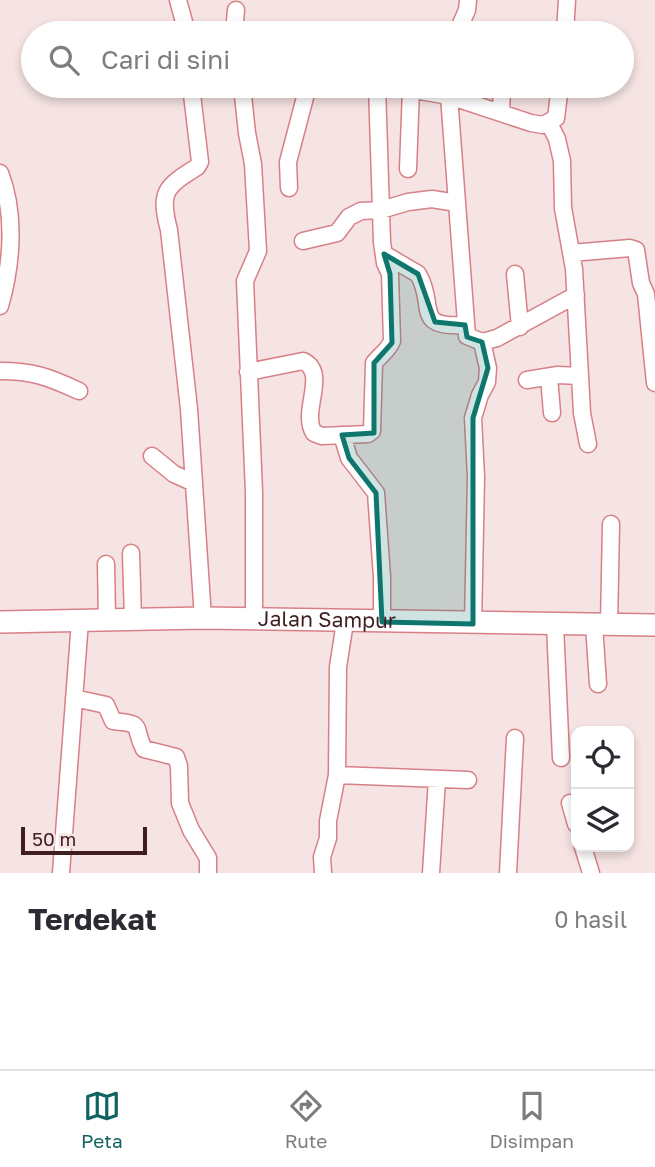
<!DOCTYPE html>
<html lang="id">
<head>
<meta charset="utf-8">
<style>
  :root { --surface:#fff; --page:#f2f2f3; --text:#2b2b33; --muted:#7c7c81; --line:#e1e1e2; --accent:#116262 }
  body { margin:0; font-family:"Golos Text",sans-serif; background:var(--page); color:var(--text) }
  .controls { position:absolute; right:21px; bottom:21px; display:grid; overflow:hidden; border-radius:14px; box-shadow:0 4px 10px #0003 }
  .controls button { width:63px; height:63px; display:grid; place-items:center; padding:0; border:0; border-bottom:2px solid var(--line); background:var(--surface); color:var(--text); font:35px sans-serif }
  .scale { position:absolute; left:21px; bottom:18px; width:126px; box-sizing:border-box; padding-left:7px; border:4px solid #401d20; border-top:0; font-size:19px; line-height:24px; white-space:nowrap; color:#401d20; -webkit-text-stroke:5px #f6e3e3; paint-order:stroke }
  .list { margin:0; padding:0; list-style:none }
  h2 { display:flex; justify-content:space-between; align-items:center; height:91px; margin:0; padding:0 28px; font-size:30px }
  h2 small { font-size:23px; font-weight:400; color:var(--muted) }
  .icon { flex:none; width:38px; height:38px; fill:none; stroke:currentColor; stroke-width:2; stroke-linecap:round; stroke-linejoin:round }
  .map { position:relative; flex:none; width:655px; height:873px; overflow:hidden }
  .search { position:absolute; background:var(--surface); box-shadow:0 4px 10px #0003; left:21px; right:21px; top:21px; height:77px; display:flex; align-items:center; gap:18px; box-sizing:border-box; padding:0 24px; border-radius:38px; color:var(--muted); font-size:26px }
  .sheet { height:196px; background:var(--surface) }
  nav { display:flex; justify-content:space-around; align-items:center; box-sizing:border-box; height:98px; border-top:2px solid var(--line); background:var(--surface); font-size:19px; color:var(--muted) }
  nav a { display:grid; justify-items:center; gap:4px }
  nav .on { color:var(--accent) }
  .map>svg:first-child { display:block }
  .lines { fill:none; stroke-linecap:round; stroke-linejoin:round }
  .minor-casing { stroke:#d78087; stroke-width:19 }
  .major-casing { stroke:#d78087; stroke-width:24 }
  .minor { stroke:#fff; stroke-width:16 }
  .major { stroke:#fff; stroke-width:21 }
  .marked { fill:#0f766e; fill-opacity:0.2; stroke:#0f766e; stroke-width:5; stroke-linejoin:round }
  .labels { text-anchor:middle; stroke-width:7; stroke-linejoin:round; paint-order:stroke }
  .street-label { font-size:21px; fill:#401d20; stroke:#f6e3e3 }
</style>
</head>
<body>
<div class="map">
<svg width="655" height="873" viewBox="0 0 655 873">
  <rect width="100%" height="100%" fill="#f6e3e3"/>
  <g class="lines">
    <defs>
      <path id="minor" d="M178 0 187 33
        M234 33 236 10
        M457 33 467 10 468 0
        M565 33 567 0
        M191 86 200 162 197 167C165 187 159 192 169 230L189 409 203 618
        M242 86 247 133 253 164 258 251 245 281 254 492V619
        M391 86 449 96 531 123 543 125 556 118 560 86
        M449 96 467 336 482 342 497 338 576 295
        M501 113 502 86
        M408 169 411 89
        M0 173C16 214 12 264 0 306
        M289 188 288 162 308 86
        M303 241 337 233 349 217 361 211 381 210 408 202 432 199 457 203
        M571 253 630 248 636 250 641 283 646 294 655 383
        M384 254 418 274C437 306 412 328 465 325
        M515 274 520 327
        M0 371C33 371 49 377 79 391
        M248 372 303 361C329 373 300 412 314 433L322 436 368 434 372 431 374 363C380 355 388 351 392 341L390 274 385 263 382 242 377 86
        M580 376 582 413 588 444
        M549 377 552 413
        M527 380 558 375 580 376 574 269 563 208 562 161 557 139 549 123
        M342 435 349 458 376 493 382 577V622
        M152 456 174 474 194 483
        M131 553 133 619
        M106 564 107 620
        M473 624 476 477 473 418 480 395 487 382 488 368 482 342
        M555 625 561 758
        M594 625 598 684
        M609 625 611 524
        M74 698 106 705 113 721C146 724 132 726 144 749L176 757 179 766 180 803 191 830 208 858V873
        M337 775 468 780
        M570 803 576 824
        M583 847 591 873
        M61 873 80 621
        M323 873 322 857 328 838V821L337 775 338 667 345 622
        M431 873 437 779
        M508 873 515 738"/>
      <g id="major">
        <path id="s1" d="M0 622 203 618 655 625"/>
      </g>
    </defs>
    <!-- minor casing -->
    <use href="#minor" class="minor-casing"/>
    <!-- major casing -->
    <use href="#major" class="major-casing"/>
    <!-- minor -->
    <use href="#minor" class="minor"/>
    <!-- major -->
    <use href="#major" class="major"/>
  </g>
  <!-- marked area -->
  <path class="marked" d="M384 254 418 274 435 322 465 325 467 337 482 342 488 368 473 418V624L382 622 376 493 349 458 342 435 374 433V363L392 343 390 274Z"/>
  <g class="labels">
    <!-- street labels -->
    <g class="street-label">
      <text dy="7" stroke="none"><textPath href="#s1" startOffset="327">Jalan Sampur</textPath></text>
    </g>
  </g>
</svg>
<div class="controls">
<button><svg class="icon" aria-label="locate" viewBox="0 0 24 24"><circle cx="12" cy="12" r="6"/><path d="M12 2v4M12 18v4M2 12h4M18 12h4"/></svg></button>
<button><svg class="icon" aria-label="layers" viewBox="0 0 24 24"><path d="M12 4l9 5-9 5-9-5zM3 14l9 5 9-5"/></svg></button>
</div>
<div class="scale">50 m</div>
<div class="search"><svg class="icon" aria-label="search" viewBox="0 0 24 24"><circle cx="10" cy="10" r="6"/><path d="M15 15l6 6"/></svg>Cari di sini</div>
</div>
<section class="sheet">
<h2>Terdekat<small>0 hasil</small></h2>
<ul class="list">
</ul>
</section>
<nav>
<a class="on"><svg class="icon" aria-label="map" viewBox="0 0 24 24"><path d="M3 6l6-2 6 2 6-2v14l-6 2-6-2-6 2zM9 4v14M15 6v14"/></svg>Peta</a>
<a><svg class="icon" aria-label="directions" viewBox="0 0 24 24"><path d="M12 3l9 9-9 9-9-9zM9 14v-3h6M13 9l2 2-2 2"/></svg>Rute</a>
<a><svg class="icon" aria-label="saved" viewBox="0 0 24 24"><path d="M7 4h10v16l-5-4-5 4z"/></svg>Disimpan</a>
</nav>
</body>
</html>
